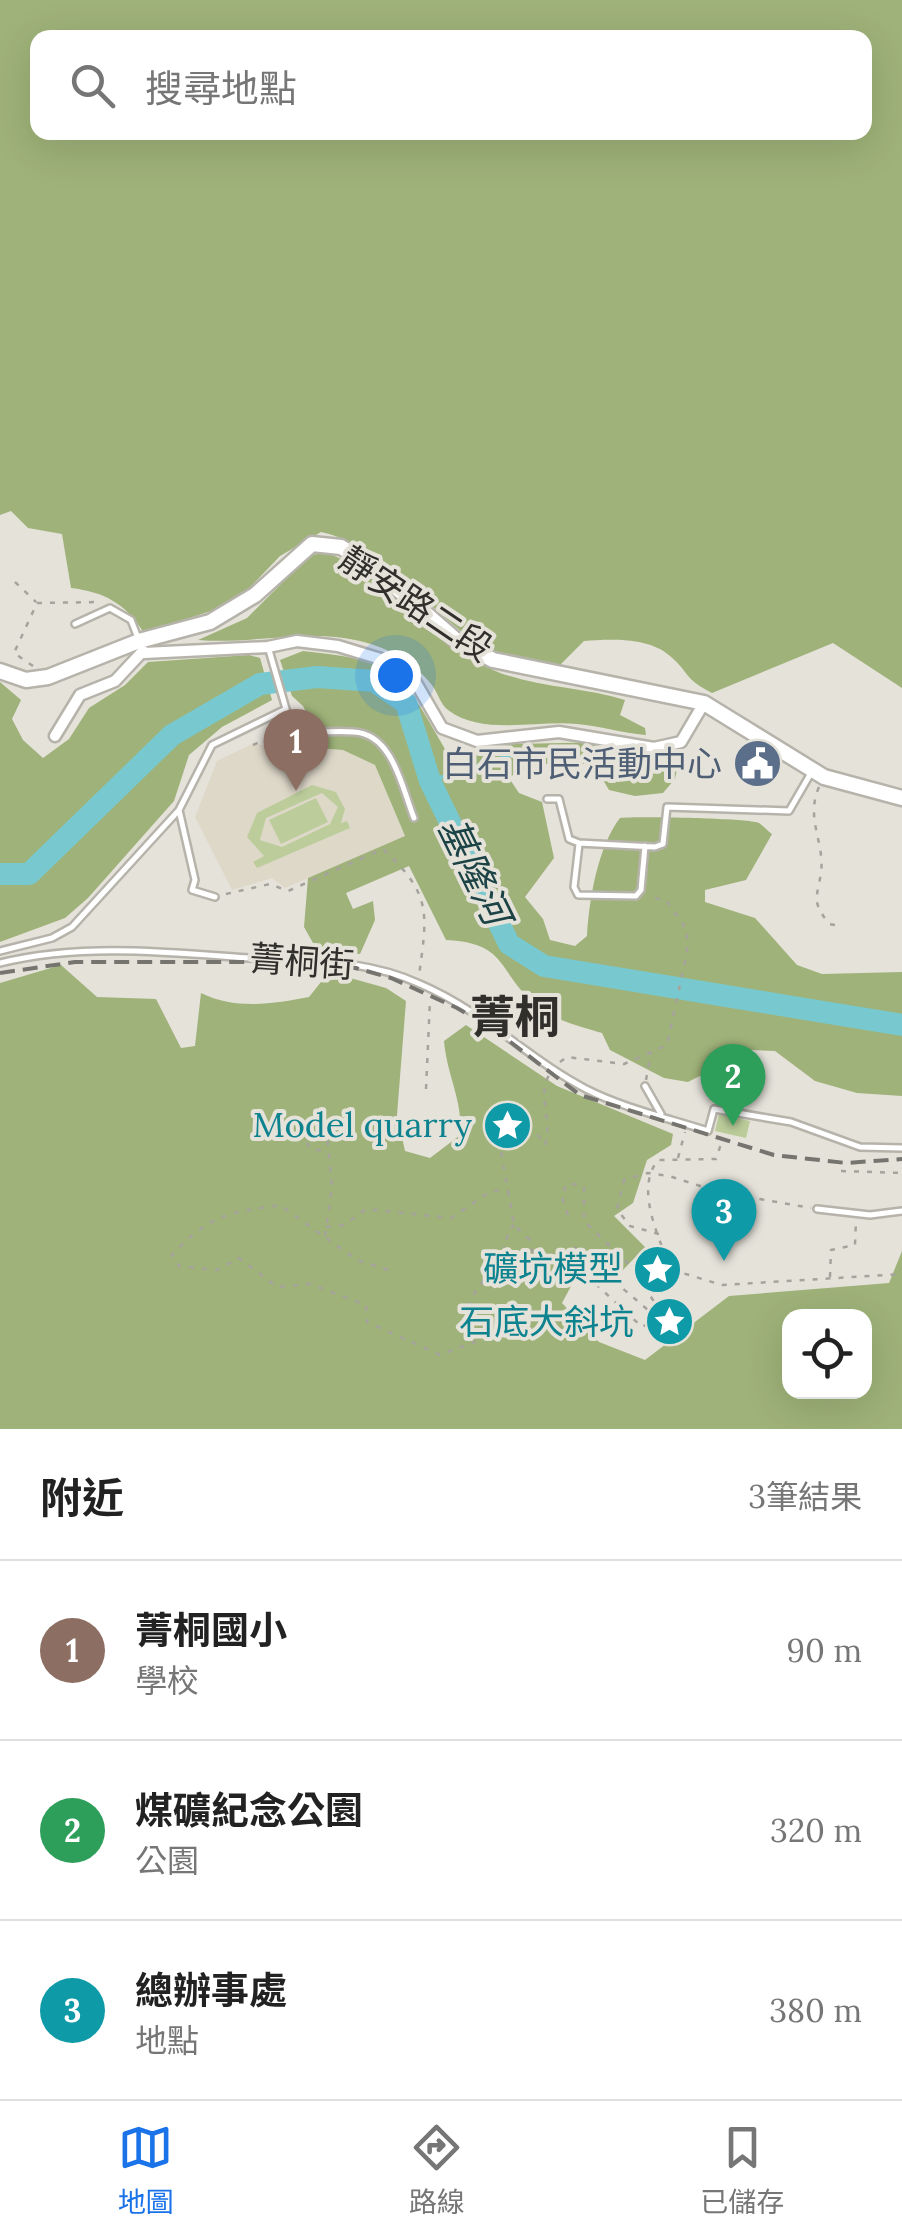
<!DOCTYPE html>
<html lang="zh-TW">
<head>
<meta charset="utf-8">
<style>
  :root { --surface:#fff; --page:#f6f6f6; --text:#222; --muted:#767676; --line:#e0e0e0; --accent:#1a73e8 }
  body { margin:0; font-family:Lora,"Noto Sans TC",serif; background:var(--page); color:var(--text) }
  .controls { position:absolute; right:30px; bottom:30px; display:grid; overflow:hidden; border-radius:20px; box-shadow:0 10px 40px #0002 }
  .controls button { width:90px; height:90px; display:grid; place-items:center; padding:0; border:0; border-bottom:2px solid var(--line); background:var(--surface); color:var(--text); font:50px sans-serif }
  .you { position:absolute; left:395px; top:675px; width:35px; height:35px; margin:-25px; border:8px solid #fff; border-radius:50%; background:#1a73e8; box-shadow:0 0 0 15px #1a73e833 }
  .badge { display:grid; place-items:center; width:65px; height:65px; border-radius:50%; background:var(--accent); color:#fff; font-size:32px; font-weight:700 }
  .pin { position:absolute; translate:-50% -82px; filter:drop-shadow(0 2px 5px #0008) }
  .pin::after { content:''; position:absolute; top:52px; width:35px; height:30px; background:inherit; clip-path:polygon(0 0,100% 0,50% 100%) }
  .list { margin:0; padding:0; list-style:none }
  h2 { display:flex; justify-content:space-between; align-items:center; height:130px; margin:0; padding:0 40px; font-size:42px }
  h2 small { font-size:32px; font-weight:400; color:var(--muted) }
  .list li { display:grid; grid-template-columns:65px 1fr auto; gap:30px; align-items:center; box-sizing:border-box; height:180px; padding:0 40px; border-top:2px solid var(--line) }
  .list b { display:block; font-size:38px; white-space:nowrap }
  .list p { margin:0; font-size:32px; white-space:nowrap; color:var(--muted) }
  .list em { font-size:32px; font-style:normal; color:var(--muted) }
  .icon { flex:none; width:55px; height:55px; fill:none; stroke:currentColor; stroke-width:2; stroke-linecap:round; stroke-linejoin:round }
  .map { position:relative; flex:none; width:902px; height:1429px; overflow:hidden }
  .search { position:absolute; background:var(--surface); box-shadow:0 10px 40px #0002; left:30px; right:30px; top:30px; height:110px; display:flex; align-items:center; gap:25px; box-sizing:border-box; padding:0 35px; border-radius:20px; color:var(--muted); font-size:38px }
  .sheet { height:670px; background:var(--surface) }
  nav { display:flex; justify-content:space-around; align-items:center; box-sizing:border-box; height:140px; border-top:2px solid var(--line); background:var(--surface); font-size:28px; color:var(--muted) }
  nav a { display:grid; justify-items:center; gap:5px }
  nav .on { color:var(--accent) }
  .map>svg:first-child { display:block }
  .built { fill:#ded8c9 }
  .green { fill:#bccd9b; fill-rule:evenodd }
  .forest { fill:#9fb279; fill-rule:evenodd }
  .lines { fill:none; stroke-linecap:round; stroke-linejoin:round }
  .stream { stroke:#78c9cf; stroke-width:4 }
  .river { stroke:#78c9cf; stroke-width:22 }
  .lane-casing { stroke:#b6b3ab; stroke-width:10 }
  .street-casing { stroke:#b6b3ab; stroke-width:15 }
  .secondary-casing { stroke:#b6b3ab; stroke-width:19 }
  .path { stroke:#a5a39c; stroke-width:2.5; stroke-dasharray:5 8; stroke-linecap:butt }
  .lane { stroke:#fff; stroke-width:5 }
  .street { stroke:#fff; stroke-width:10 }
  .secondary { stroke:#fff; stroke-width:14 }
  .rail { stroke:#75746f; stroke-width:4; stroke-dasharray:15 8; stroke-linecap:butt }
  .labels { text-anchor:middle; stroke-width:8; stroke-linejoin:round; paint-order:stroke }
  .street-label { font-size:35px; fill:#302f2c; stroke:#e5e2da }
  .service-label { font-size:35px; fill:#4e5e75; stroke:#e5e2da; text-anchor:end }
  .culture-label { font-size:35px; fill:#0d838f; stroke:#e5e2da; text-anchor:end }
  .water-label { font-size:38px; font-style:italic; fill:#1c4346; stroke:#e5e2da }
  .district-label { font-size:45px; font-weight:bold; fill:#302f2c; stroke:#e5e2da }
</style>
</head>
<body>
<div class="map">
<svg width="902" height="1429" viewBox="0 0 902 1429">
  <rect width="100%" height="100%" fill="#e5e2da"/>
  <!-- built -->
  <path class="built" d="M252 744 343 750 375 765 405 837 285 888 272 878 232 890 195 817 217 761Z"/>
  <!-- green -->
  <path class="green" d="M312 785 336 792 345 809 341 823 347 821 350 828 257 868 253 862 264 856 247 837 257 813ZM322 793 338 807 330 824 282 847 260 840 266 818Z
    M316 798 328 822 281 844 269 820Z
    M719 1114 750 1121 746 1138 715 1131Z"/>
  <!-- forest -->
  <path class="forest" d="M0 0H902V688L833 643 712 693C683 678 690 673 670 656 649 637 610 639 584 641L557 668C533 663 502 660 481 646 433 614 377 543 321 532L280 556 235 603 144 633C126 604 105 592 71 588L62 534 28 528 11 511 0 515ZM38 38H864V132H38Z
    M327 553C384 573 425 631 477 662 521 688 576 685 625 700L620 715 645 728 646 735C622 733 600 726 577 724 537 720 482 736 448 710 440 704 438 692 431 684 418 667 395 652 374 645 316 625 258 645 198 640L247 618 310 555Z
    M303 651C401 661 401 673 448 754L514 744 609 742 677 769 675 779 663 793 635 796 609 790 594 765C567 762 530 760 509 778L519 793 542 802 554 858 525 897 543 919 550 940 575 946 587 936C589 900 598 846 620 818 635 816 749 818 759 823 761 824 770 833 772 834L746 880 705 890V902L755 918 797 965 822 974 902 972V1096L857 1093 815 1081 775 1051 751 1050 688 1082 664 1078 610 1050 602 1033C579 1026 555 1021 536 1005 496 971 509 943 446 940L409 866 346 893 353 909 373 901 375 920 360 954 317 950 304 927 308 878 405 836 375 765 343 750 302 747 312 724 303 706 292 696 280 660Z
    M249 655 260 658 272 700 222 727 189 755 174 801 88 898 65 918 0 942V682L21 700 12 719 23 740 43 758 69 739 89 708 125 685 148 662Z
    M61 965 97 997 156 999 181 1048 195 1046 201 993C235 1010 273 1004 309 997L329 972 386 988 406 1001 397 1115 405 1151 430 1158 459 1136C465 1105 447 1077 444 1041L466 1025 557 1086 673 1134 671 1145 647 1160 633 1203 614 1216 645 1247 621 1272 576 1277 562 1303 599 1342 645 1360 729 1296 889 1283 902 1251V1429H0V983ZM790 1316H864V1392H790Z"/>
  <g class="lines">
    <!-- stream -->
    <path class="stream" d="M430 781 530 749"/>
    <!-- river -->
    <path class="river" d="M0 874H29L172 735 260 684 317 677 374 681 406 703 430 781 509 944 544 966 902 1025"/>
    <defs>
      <path id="lane" d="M75 624 110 608 131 620 138 638
        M286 709 292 728C321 735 328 730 354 732 393 734 402 788 414 818
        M547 799H559L569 839 579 843 655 847 663 844 667 807 789 811 811 773
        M179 810 195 880 192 890 215 897
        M579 844 574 887 578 895 636 896 641 890 645 846
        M0 951 52 938 72 927 179 810 212 745 286 709 269 650
        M0 963C81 943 167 952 249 958 309 962 363 958 420 984 485 1012 527 1058 586 1089 623 1108 668 1118 708 1131L714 1109 791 1122 860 1147 902 1148
        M645 1086 661 1114
        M817 1209 870 1215 902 1211"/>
      <path id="street" d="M144 653 268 647 297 641 338 646 384 660 412 676 442 728 477 741 559 732 654 748 681 742 704 703
        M55 736 80 695 115 681 143 651"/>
      <path id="secondary" d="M0 671 26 680 48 677 139 641 210 622 255 595 312 544 341 547 369 564 456 640 493 660 704 703 824 777 902 798"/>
    </defs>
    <!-- lane casing -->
    <use href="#lane" class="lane-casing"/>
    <!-- street casing -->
    <use href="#street" class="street-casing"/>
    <!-- secondary casing -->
    <use href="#secondary" class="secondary-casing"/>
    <!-- path -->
    <path class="path" d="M15 582 36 602
      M33 666 14 653 37 603 100 602
      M253 745 286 730
      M819 787C805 819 825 842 821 873 817 899 811 900 829 924L841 926
      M226 894 270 884 288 891 383 849C433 895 427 914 419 976
      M560 1062 567 1057 624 1064 667 1045 687 952V930L666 900 647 897
      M646 1080 651 1053
      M426 1089 430 1000
      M506 1143 500 1146 514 1225 529 1239 533 1254 572 1262 642 1327 662 1316
      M514 1147 495 1135 494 1125 515 1137 522 1132 490 1113C517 1118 531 1122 545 1145 553 1122 537 1097 549 1075
      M678 1158 685 1132
      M841 1171 902 1173
      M568 1215 561 1195 568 1183 584 1186V1221L641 1276
      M326 1227 344 1225 366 1209 451 1218 491 1191H509
      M659 1234 630 1226 617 1209 624 1180 648 1173 669 1176 719 1192 811 1208
      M325 1236 332 1187 327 1136 310 1132 306 1140 310 1149 328 1151
      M574 1247 648 1310 663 1315 639 1279 656 1265 722 1285 902 1274
      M388 1270 357 1260 280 1205C227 1213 211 1214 172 1255L179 1266 217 1270 239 1258 277 1287 310 1284 366 1305 367 1322 440 1355 475 1342C473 1332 468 1319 469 1309 472 1282 504 1271 508 1231L514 1225
      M670 1270C660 1237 634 1190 658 1160L716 1159 721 1144
      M830 1277 831 1250 855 1245 856 1220"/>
    <!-- lane -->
    <use href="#lane" class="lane"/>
    <!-- street -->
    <use href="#street" class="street"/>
    <!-- secondary -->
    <use href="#secondary" class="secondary"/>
    <!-- rail -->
    <path class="rail" d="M0 973 75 962H285L356 968 391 978 457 1008 496 1031 580 1095 774 1155 846 1163 902 1159"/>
  </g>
  <!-- icons -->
  <defs>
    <symbol id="civic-disc" viewBox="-11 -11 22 22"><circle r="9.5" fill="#5c6f8a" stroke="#e5e2da"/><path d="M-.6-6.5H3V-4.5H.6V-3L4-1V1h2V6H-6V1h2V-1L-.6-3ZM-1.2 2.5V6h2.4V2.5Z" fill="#fff"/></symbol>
    <symbol id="sight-disc" viewBox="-11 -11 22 22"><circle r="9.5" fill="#0f9aa8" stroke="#e5e2da"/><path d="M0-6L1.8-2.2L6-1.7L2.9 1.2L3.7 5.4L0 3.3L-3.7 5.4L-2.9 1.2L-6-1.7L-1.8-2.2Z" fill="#fff"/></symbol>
  </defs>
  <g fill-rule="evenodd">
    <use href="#civic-disc" x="730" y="736" width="55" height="55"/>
    <use href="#sight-disc" x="480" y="1098" width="55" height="55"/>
    <use href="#sight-disc" x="630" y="1242" width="55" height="55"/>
    <use href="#sight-disc" x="642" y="1294" width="55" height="55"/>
  </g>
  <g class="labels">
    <!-- street labels -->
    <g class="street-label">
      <text transform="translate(416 604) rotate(34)" y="12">靜安路二段</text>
      <text transform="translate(302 962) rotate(4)" y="12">菁桐街</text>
    </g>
    <!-- service labels -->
    <g class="service-label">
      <text x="722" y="776">白石市民活動中心</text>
    </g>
    <!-- culture labels -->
    <g class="culture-label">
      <text x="472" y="1137">Model quarry</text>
      <text x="623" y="1281">礦坑模型</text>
      <text x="634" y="1334">石底大斜坑</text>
    </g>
    <!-- water labels -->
    <g class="water-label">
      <text transform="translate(474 871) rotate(64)" y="13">基隆河</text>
    </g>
    <!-- district labels -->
    <g class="district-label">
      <text x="515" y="1033">菁桐</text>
    </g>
  </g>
</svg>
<div class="controls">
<button><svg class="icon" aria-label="locate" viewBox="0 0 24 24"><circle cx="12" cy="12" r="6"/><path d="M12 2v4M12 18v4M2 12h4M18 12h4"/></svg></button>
</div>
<div class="you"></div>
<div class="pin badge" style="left:296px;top:791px;background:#8d6e63">1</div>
<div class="pin badge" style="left:733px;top:1126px;background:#2e9e5b">2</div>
<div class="pin badge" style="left:724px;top:1261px;background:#0f9aa8">3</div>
<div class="search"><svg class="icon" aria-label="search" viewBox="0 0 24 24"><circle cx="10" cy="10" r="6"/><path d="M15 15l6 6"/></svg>搜尋地點</div>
</div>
<section class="sheet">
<h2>附近<small>3筆結果</small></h2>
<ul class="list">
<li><span class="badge" style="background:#8d6e63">1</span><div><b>菁桐國小</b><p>學校</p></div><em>90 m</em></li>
<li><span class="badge" style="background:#2e9e5b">2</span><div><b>煤礦紀念公園</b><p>公園</p></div><em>320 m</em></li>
<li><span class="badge" style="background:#0f9aa8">3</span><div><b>總辦事處</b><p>地點</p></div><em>380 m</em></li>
</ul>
</section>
<nav>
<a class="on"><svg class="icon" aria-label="map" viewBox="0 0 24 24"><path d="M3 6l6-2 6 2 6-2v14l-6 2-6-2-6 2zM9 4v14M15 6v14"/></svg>地圖</a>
<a><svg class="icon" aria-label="directions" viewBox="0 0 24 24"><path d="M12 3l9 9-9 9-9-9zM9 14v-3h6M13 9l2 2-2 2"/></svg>路線</a>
<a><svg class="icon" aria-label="saved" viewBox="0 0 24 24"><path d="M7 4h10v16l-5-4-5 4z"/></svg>已儲存</a>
</nav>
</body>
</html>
